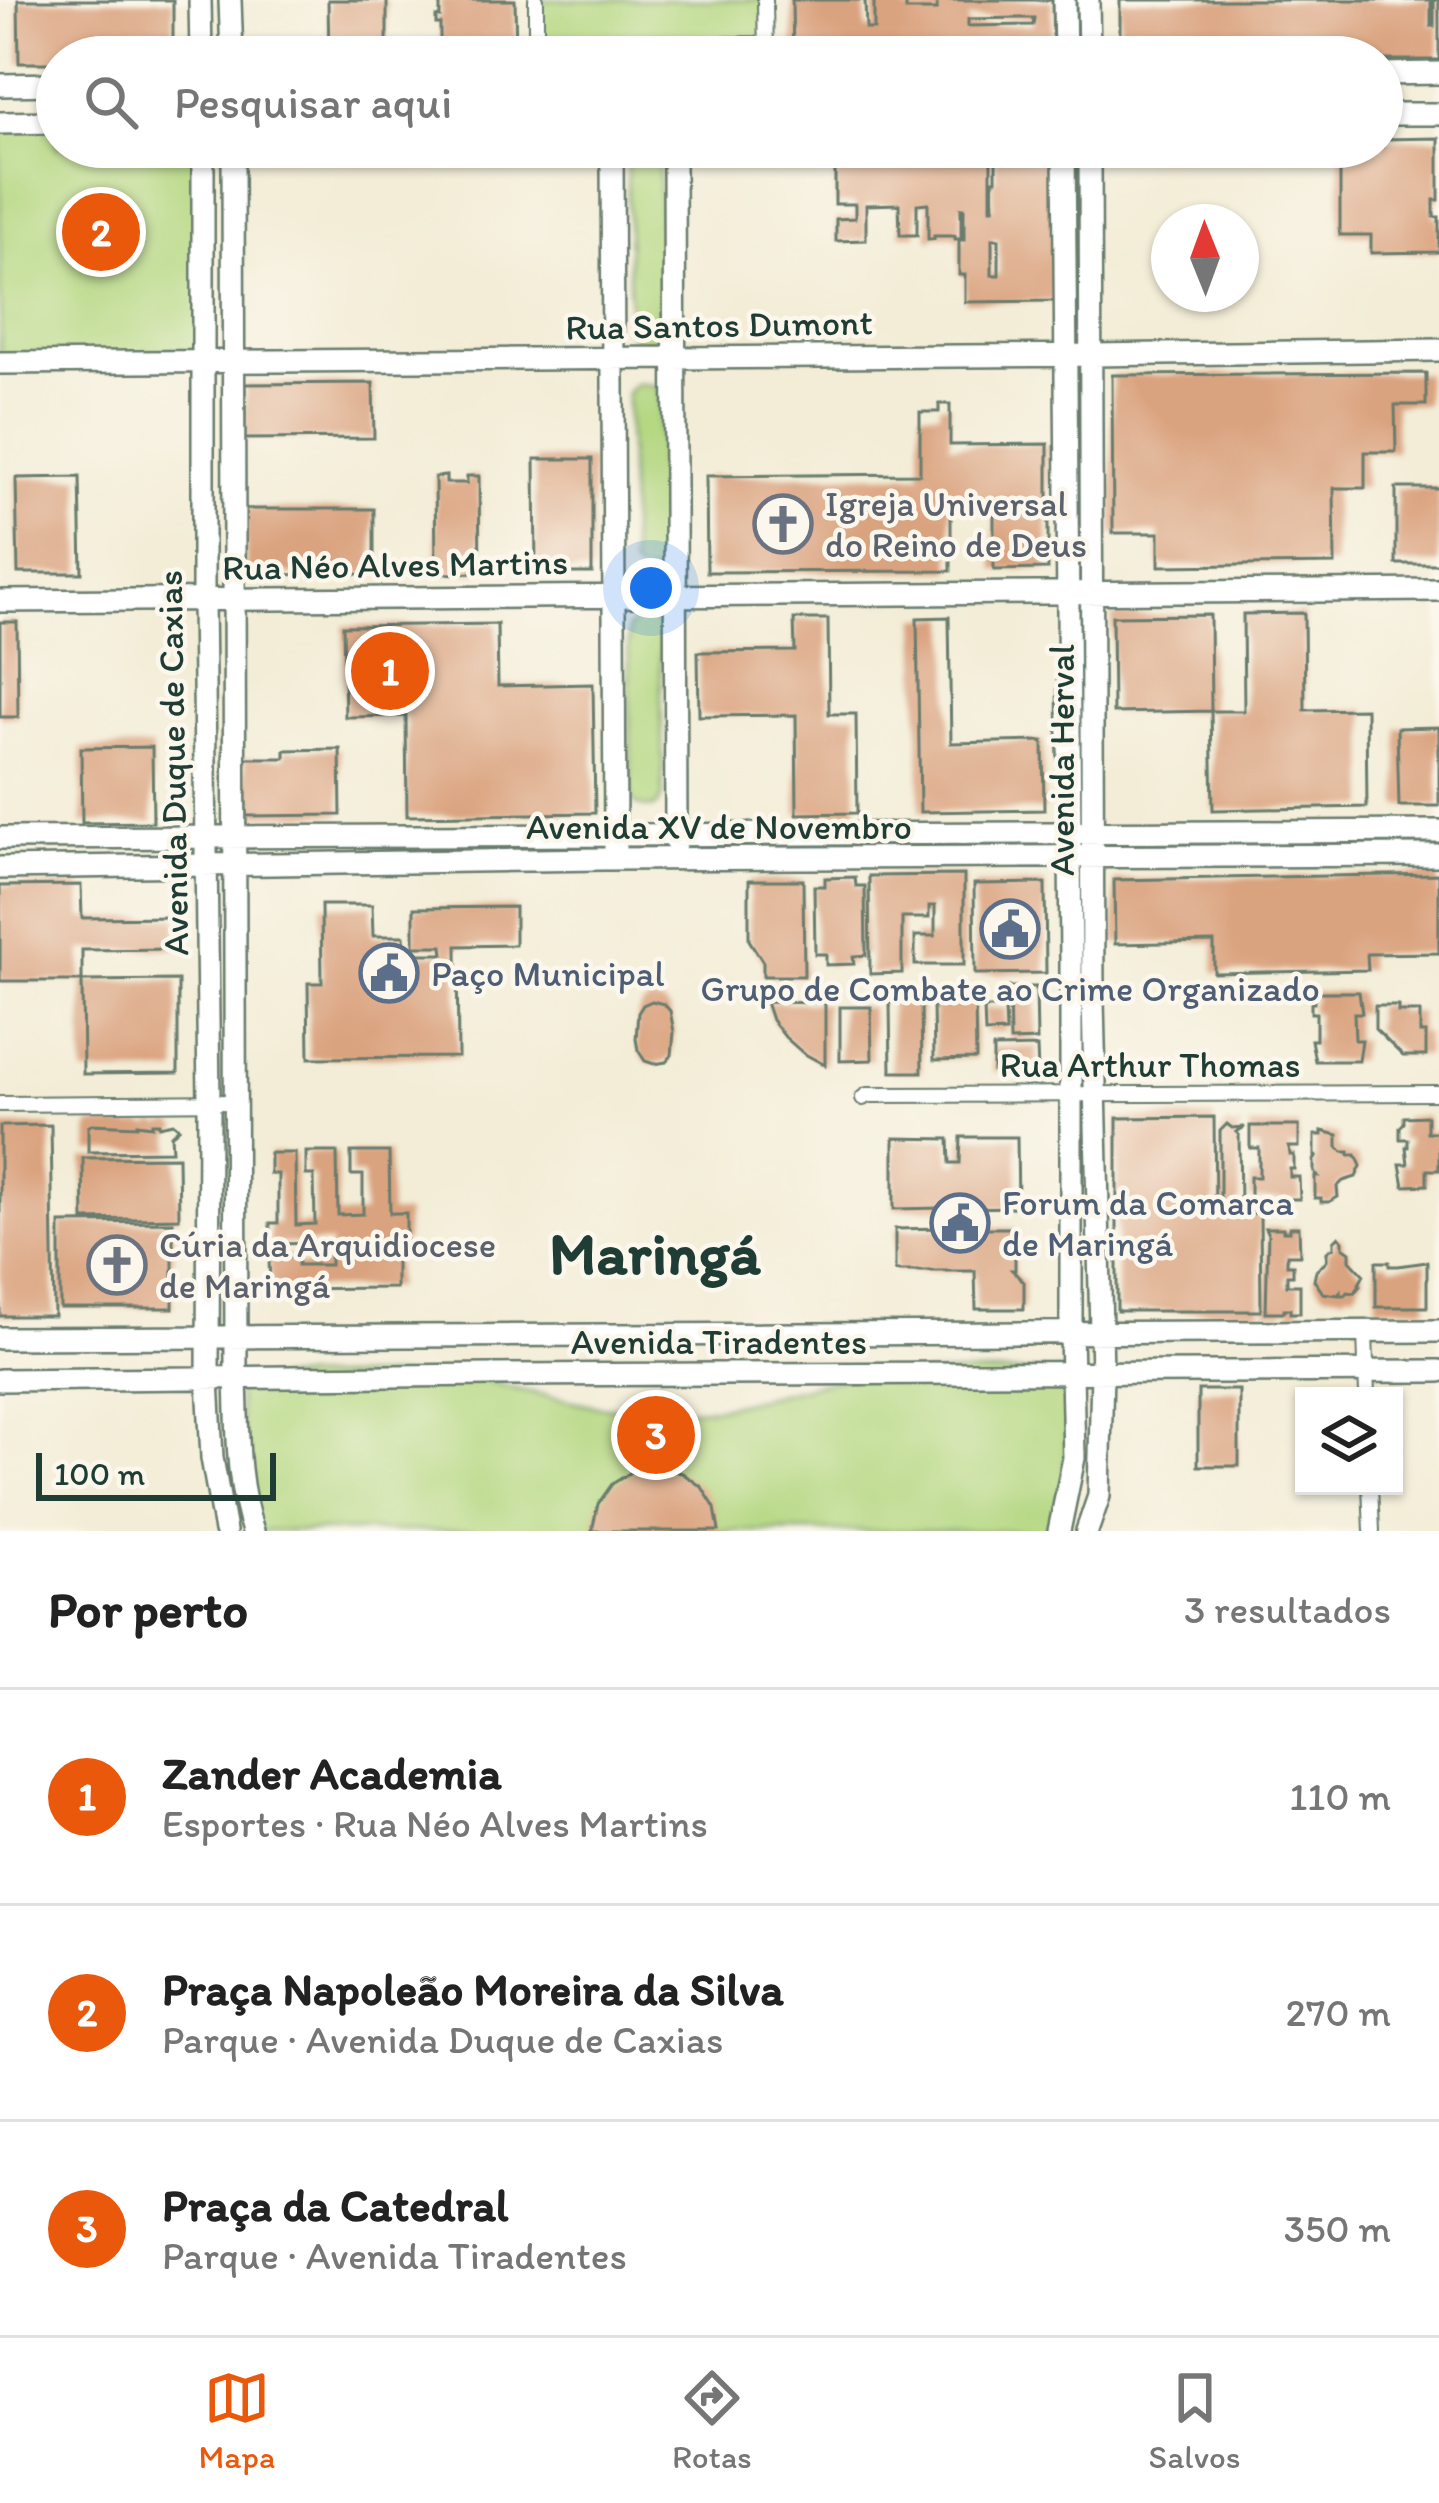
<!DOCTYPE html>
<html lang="pt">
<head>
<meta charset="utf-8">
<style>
  :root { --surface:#fff; --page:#f2f2f2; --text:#222; --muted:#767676; --line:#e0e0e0; --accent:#ea580c }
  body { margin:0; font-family:Itim,sans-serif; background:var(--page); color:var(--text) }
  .controls { position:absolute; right:36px; bottom:36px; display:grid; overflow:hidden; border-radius:0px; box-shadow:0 3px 9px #0004 }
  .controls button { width:108px; height:108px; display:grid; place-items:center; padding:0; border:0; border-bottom:3px solid var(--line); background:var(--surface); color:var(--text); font:60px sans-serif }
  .compass { position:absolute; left:1151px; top:204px; width:108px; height:108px; border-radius:50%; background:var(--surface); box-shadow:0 3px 9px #0004; rotate:359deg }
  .scale { position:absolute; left:36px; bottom:30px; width:240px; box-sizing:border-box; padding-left:12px; border:6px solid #1f3d34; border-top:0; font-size:33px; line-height:42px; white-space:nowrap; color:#1f3d34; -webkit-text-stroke:9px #fbf7ec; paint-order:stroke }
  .you { position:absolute; left:651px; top:588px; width:42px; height:42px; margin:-30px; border:9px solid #fff; border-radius:50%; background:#1a73e8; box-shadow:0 0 0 18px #1a73e833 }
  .badge { display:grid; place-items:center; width:78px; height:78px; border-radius:50%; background:var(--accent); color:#fff; font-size:39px; font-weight:700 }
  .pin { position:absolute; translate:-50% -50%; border:6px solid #fff; box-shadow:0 3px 12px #0006 }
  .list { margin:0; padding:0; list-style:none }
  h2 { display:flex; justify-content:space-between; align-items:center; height:156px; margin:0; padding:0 48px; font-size:51px }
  h2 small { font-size:39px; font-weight:400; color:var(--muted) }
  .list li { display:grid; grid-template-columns:78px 1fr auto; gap:36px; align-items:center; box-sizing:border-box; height:216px; padding:0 48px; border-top:3px solid var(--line) }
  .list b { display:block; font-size:45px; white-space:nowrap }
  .list p { margin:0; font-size:39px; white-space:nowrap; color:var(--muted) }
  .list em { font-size:39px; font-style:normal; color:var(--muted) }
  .icon { flex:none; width:66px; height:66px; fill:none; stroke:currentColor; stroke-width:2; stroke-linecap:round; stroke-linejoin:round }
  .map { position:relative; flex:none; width:1439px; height:1531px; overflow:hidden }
  .search { position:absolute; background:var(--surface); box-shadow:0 3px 9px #0004; left:36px; right:36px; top:36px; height:132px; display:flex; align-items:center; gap:30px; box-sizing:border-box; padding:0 42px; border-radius:66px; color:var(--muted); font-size:45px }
  .sheet { height:804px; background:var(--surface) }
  nav { display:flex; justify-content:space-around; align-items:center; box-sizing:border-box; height:168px; border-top:3px solid var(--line); background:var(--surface); font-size:33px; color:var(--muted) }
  nav a { display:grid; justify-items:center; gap:6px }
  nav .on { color:var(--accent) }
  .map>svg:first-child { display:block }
  .green { fill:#b3d780; stroke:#698a5a; stroke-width:3 }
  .building { fill:#daa37f; fill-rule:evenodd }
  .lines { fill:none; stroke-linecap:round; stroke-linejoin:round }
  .street-casing { stroke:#697b6d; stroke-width:18 }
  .secondary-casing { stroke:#697b6d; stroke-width:26 }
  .street { stroke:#fff; stroke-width:14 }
  .secondary { stroke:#fff; stroke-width:21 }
  .labels { text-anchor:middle; stroke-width:9; stroke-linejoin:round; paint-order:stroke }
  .street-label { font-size:36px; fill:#1f3d34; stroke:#fbf7ec }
  .worship-label { font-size:36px; fill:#5b616d; stroke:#fbf7ec; text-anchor:start }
  .service-label { font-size:36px; fill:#4e5e75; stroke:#fbf7ec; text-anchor:start }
  .town-label { font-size:60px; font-weight:bold; fill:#1f3d34; stroke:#fbf7ec }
</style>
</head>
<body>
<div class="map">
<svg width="1439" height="1531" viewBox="0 0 1439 1531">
  <rect width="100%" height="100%" fill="#fbf7ec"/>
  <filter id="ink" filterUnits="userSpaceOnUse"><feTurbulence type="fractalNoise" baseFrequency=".00833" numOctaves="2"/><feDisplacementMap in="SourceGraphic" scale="24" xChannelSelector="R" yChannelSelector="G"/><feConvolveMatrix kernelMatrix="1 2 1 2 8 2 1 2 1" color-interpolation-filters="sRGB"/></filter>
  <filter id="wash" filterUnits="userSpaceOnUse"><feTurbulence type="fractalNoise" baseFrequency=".004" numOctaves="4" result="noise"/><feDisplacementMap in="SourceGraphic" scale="48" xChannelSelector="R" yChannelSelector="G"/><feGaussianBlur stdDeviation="2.7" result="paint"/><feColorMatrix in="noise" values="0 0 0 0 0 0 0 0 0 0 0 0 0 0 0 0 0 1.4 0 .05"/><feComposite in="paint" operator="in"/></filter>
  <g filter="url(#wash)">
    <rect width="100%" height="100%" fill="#f3edd7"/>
    <!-- green -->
    <path class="green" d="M536 0H765L766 44 536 45Z
      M57 122V147H203L204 363H0V123Z
      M636 152H649L659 159 661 330 658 336C647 342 637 345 630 333L627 161Z
      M636 384 653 385 659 391 662 561 656 572C646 575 637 574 631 565L627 393Z
      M637 619 654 620 660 626 663 796 657 806C647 809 638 809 632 799L628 628Z
      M1073 1372 1059 1531H253L236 1379 467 1375 515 1389 596 1406 656 1412 721 1407 856 1375Z"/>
    <g id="blocks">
      <!-- building -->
      <path class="building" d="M18 0H173V53L170 57H57V63H19Z
        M328 0H387V57H329Z
        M440 0H515L516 57H436V52H440V24H436V17H440Z
        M792 0H865L866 29H874V0H906V10H937V0H1052L1053 57H793ZM1020 18H1034L1033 25 968 26V19Z
        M1120 0H1431V26H1434V0H1439V60H1382V57H1120Z
        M1439 138V200H1434V217H1439V252L1371 253V235H1340V147H1382V139Z
        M835 147H991V208H994L993 180H996V147H1054L1055 301 965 302V275H959V240H964V208H961V239H955V236H934V239H928V203L917 204V235H900L899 204 866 205V240L836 241V219L855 218V204H835ZM992 239H999V275H992Z
        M1426 373V405H1395L1396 452H1365V488H1334L1335 564 1159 566V533H1113L1112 375Z
        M373 383 374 438 245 439V384Z
        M939 404H950V445L1048 444V569L994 570V505H951V571L707 572 706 476 920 474V412H939Z
        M535 459H592V573H536Z
        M446 476V483H467V476H479L480 573 436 574 435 477Z
        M80 477 82 573H18L16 478Z
        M1396 488H1439V564H1396Z
        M245 509H374V574L246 575Z
        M1304 613 1305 710 1366 709 1367 807 1213 810 1211 711H1244L1243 614Z
        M1210 615 1211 711 1113 713 1112 616Z
        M949 617 951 743 1043 741 1044 810 920 812 917 618Z
        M794 619H828L829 714H856L857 813 797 814 796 715 699 716 698 652 795 651Z
        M0 622H17L18 717H0Z
        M497 624 498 686 593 684 595 813 407 816 406 716 345 717 343 626Z
        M1439 727V806H1399L1397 728Z
        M152 747 153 822 82 823 81 748Z
        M340 749 341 815 246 816 245 758H285V750Z
        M1439 874V953L1367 954 1368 970 1214 973V942L1115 944 1114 880Z
        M964 875V965H915V936H935V906H929V918H902V973L870 974 869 876Z
        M855 877 856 886H865L866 955 853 956 854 964 826 965V954H815L814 886H825V878Z
        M749 880H803L804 976H763V962L749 940Z
        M1045 883 1046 973 975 974 974 884Z
        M81 885 82 918 177 917V949L82 950V981H0V886Z
        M321 905H372L373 936H404L405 962H414V954H444L443 946H414V908L515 907V945L457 946 458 1057 309 1058 308 983H322Z
        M178 980V1073L83 1074 82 981Z
        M1009 987H1036L1037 1040 1010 1041Z
        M1314 992H1359L1362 1013H1354L1355 1040H1362L1359 1061H1315L1311 1040H1316V1013H1311V1003H1314Z
        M652 1001 664 1004 670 1011 674 1032 672 1055 666 1062 654 1064 645 1061 638 1050 636 1039 638 1013 643 1005Z
        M766 1002 825 1003V1065L803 1053 785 1037 772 1020Z
        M890 1002H921L922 1072H891Z
        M975 1002 976 1059 934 1060 933 1003Z
        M1375 1006H1398V1012H1420V1033H1426V1056H1403L1375 1029Z
        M840 1007H871L872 1060 840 1061Z
        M984 1008H1005L1006 1032 985 1033Z
        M1037 1047 1038 1072H993V1048Z
        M1427 1116V1132H1439V1170H1427V1185L1404 1186 1400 1164H1408L1406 1147H1408V1139H1400V1127L1404 1123V1117Z
        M1214 1117 1215 1214 1260 1213 1261 1311H1117V1118Z
        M152 1123H159V1126L173 1123 179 1128 171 1135 172 1151 88 1152V1127L92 1124 137 1126V1124L152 1126Z
        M1227 1124 1232 1128 1245 1127 1236 1132 1239 1135 1240 1204 1230 1210 1220 1209V1131Z
        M51 1125 54 1316H0V1126Z
        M1250 1126H1299V1147H1289L1290 1155H1294V1169H1290V1177H1299L1300 1199H1250V1177H1259V1148H1250Z
        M1322 1131 1338 1135V1147L1343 1152H1349V1155H1356L1361 1166 1356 1177 1343 1181 1337 1187 1338 1197 1329 1202H1321V1198H1315V1176H1318L1314 1172V1160L1318 1156 1315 1157V1135H1322Z
        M961 1137H1017L1018 1207 962 1208V1212H977L980 1215V1219L972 1228H1015V1270H1012L1024 1282V1309H976L975 1271H895V1229L944 1228 943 1208 894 1209V1138L949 1139 950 1163H960Z
        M306 1152H337L338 1215 363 1214V1175H351V1152H389L390 1213H406V1242H396V1288L270 1289 269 1256 298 1257V1265H330V1243L270 1244V1223H278V1174H270V1153H295L296 1225 315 1224 314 1175H306Z
        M178 1157 179 1218 84 1220 83 1158Z
        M173 1222V1308H60V1223Z
        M1290 1227H1299L1300 1255H1287V1265H1293V1275H1287V1285H1300V1313H1290V1309H1284V1312H1266L1268 1234 1265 1228H1283V1231H1290Z
        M1339 1236 1343 1241V1247L1350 1252V1260L1364 1275 1359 1284 1360 1286 1354 1293 1348 1292 1345 1295H1340V1292L1338 1295 1323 1293 1314 1280 1316 1271 1327 1260V1252L1334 1247V1241Z
        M1376 1262H1389V1266H1398L1427 1262V1307H1376Z
        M1198 1390H1239V1466H1198Z
        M658 1468 682 1473 702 1487 715 1508 719 1531H592L598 1504 612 1484 633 1471Z"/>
    </g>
  </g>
  <g filter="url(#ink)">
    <use href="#blocks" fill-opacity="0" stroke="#697b6d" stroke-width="3"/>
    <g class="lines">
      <defs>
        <path id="street" d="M536 0V45L766 44
          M765 0 766 57
          M863 1098 867 1095 1439 1093
          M0 1104 236 1102
          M1365 1331 1367 1396
          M1370 1486 1372 1531"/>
        <path id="secondary" d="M200 0 201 57
          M230 0 232 57
          M1064 0 1065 57
          M1088 0 1089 57
          M1382 74 1439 73
          M0 85 57 84
          M1382 114H1439
          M0 123 57 122
          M203 147V599L209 1102 208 1379 212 1458 225 1531
          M233 147 236 1379C238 1430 236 1482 253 1531
          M612 147 615 848
          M674 147 676 842
          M0 363 1092 355 1439 350
          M0 601 1439 590
          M0 838 1439 831
          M0 868 603 859 1439 855
          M0 1338 1439 1331
          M0 1380 492 1375 1439 1371
          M1059 1531 1074 1458 1071 1332V962L1064 147
          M1087 1531 1099 1496 1102 1372 1093 1001 1090 147"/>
      </defs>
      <!-- street casing -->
      <use href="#street" class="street-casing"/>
      <!-- secondary casing -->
      <use href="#secondary" class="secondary-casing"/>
      <!-- street -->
      <use href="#street" class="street"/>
      <!-- secondary -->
      <use href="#secondary" class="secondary"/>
    </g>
  </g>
  <!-- icons -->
  <defs>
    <symbol id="church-ring" viewBox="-11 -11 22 22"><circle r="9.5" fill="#fbf7ec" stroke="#6b7280" stroke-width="1.5"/><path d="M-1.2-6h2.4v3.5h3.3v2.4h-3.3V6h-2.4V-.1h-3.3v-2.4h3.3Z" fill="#6b7280"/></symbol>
    <symbol id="civic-ring" viewBox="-11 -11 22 22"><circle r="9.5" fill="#fbf7ec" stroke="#5c6f8a" stroke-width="1.5"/><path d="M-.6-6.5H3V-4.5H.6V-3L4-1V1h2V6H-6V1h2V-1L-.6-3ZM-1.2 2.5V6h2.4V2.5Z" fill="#5c6f8a"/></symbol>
  </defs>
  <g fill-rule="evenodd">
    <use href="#church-ring" x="750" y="491" width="66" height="66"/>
    <use href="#civic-ring" x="977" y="896" width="66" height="66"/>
    <use href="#civic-ring" x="356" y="940" width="66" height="66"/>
    <use href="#civic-ring" x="927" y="1190" width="66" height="66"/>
    <use href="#church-ring" x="84" y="1232" width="66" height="66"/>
  </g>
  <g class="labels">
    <!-- street labels -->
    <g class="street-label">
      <text transform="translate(719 324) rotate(-1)" y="13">Rua Santos Dumont</text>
      <text transform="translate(395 564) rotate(-1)" y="13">Rua Néo Alves Martins</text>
      <text transform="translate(1061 760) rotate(-90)" y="13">Avenida Herval</text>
      <text transform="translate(172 763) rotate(-91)" y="13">Avenida Duque de Caxias</text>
      <text x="719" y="839">Avenida XV de Novembro</text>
      <text x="1150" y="1077">Rua Arthur Thomas</text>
      <text x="719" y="1354">Avenida Tiradentes</text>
    </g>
    <!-- worship labels -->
    <g class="worship-label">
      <text x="825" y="516">Igreja Universal<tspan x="825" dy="41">do Reino de Deus</tspan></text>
      <text x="159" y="1257">Cúria da Arquidiocese<tspan x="159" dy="41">de Maringá</tspan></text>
    </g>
    <!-- service labels -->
    <g class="service-label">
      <text x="431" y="986">Paço Municipal</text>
      <text x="1010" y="1001" text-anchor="middle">Grupo de Combate ao Crime Organizado</text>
      <text x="1002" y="1215">Forum da Comarca<tspan x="1002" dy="41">de Maringá</tspan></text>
    </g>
    <!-- town labels -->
    <g class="town-label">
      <text x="655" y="1274">Maringá</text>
    </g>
  </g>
</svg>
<div class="controls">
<button><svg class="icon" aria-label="layers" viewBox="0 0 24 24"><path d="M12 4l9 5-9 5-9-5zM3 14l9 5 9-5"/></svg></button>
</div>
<svg class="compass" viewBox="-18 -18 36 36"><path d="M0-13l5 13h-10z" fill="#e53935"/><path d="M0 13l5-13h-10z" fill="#767676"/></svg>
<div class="scale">100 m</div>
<div class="you"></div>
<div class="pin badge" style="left:390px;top:671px">1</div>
<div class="pin badge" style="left:101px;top:232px">2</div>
<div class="pin badge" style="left:656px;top:1435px">3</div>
<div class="search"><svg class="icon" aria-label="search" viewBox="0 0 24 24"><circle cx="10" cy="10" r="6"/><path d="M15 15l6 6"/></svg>Pesquisar aqui</div>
</div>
<section class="sheet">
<h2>Por perto<small>3 resultados</small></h2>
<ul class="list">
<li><span class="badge">1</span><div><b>Zander Academia</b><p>Esportes · Rua Néo Alves Martins</p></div><em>110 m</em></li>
<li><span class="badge">2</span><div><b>Praça Napoleão Moreira da Silva</b><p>Parque · Avenida Duque de Caxias</p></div><em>270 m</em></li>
<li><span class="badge">3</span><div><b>Praça da Catedral</b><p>Parque · Avenida Tiradentes</p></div><em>350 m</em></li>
</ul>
</section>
<nav>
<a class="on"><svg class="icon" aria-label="map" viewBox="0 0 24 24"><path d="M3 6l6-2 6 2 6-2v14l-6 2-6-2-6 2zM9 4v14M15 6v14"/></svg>Mapa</a>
<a><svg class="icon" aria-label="directions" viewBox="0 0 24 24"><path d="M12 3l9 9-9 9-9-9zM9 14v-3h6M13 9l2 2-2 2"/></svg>Rotas</a>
<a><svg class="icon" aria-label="saved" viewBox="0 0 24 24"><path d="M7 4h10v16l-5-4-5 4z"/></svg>Salvos</a>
</nav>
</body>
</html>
